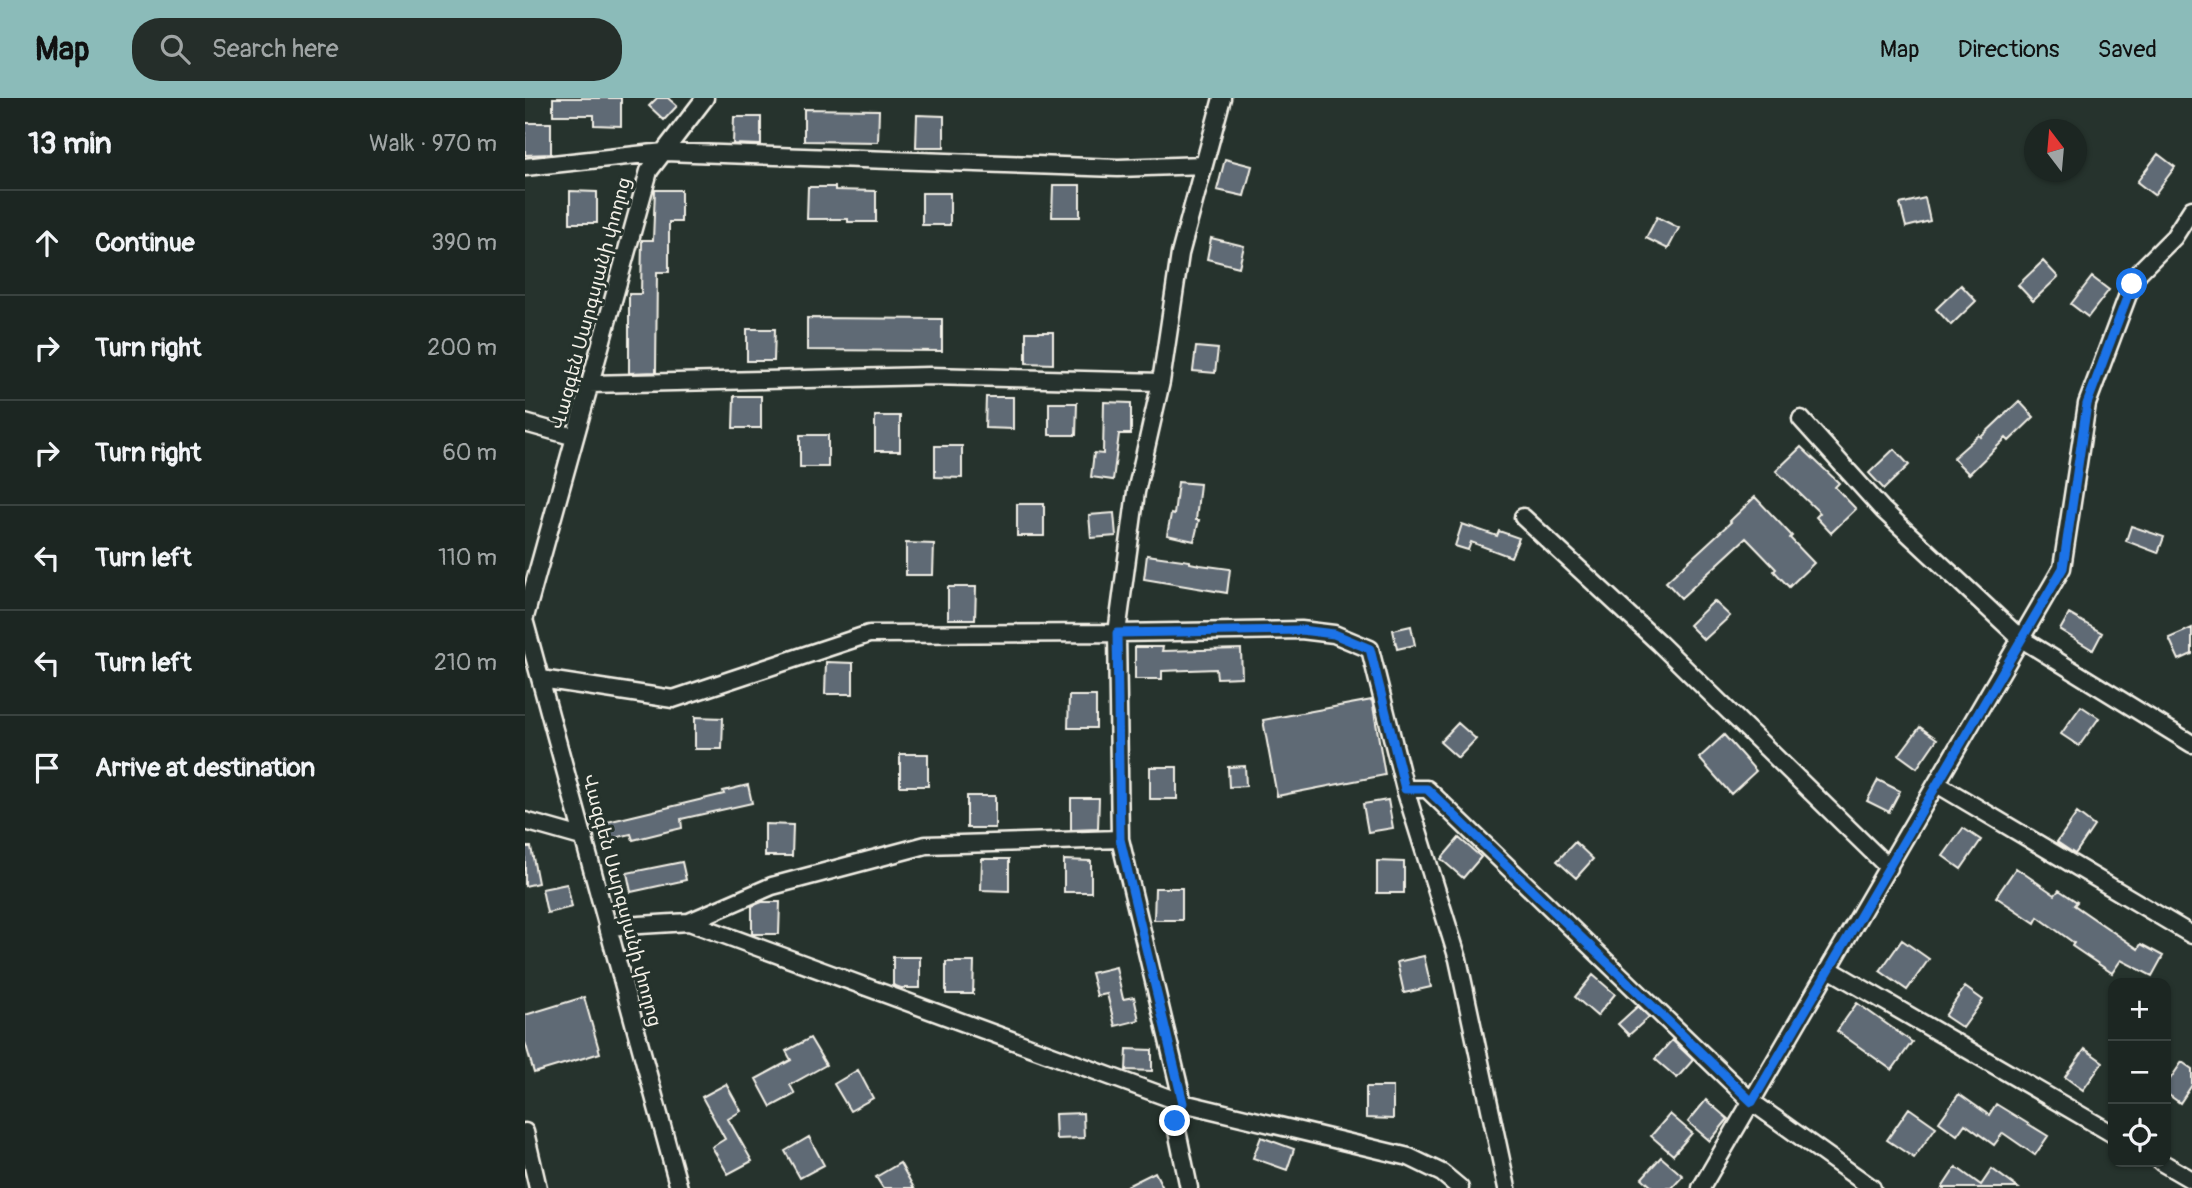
<!DOCTYPE html>
<html lang="en">
<head>
<meta charset="utf-8">
<style>
  :root { --surface:#1c2622; --page:#252e2a; --text:#f1f3f6; --muted:#a0a5a5; --line:#3a4340; --accent:#8bbbb9 }
  body { margin:0; font-family:Pangolin,"Noto Sans Armenian",sans-serif; background:var(--page); color:var(--text) }
  .controls { position:absolute; right:21px; bottom:21px; display:grid; overflow:hidden; border-radius:14px; box-shadow:0 2px 5px #0004 }
  .controls button { width:63px; height:63px; display:grid; place-items:center; padding:0; border:0; border-bottom:2px solid var(--line); background:var(--surface); color:var(--text); font:35px sans-serif }
  .compass { position:absolute; left:1499px; top:21px; width:63px; height:63px; border-radius:50%; background:var(--surface); box-shadow:0 2px 5px #0004; rotate:344deg }
  .stop { position:absolute; width:21px; height:21px; margin:-16px; border:5px solid #1a73e8; border-radius:50%; background:#fff }
  .stop.end { background:#1a73e8; border-color:#fff; box-shadow:0 2px 7px #0008 }
  .list { margin:0; padding:0; list-style:none }
  h2 { display:flex; justify-content:space-between; align-items:center; height:91px; margin:0; padding:0 28px; font-size:30px }
  h2 small { font-size:23px; font-weight:400; color:var(--muted) }
  .list li { display:grid; grid-template-columns:46px 1fr auto; gap:21px; align-items:center; box-sizing:border-box; height:105px; padding:0 28px; border-top:2px solid var(--line) }
  .list b { display:block; font-size:26px; white-space:nowrap }
  .list em { font-size:23px; font-style:normal; color:var(--muted) }
  .icon { flex:none; width:38px; height:38px; fill:none; stroke:currentColor; stroke-width:2; stroke-linecap:round; stroke-linejoin:round }
  .map { position:relative; flex:none; width:1667px; height:1090px; overflow:hidden }
  header { display:flex; align-items:center; gap:42px; box-sizing:border-box; height:98px; padding:0 35px; background:var(--accent); color:#111 }
  header strong { font-size:33px }
  nav { display:flex; gap:38px; margin-inline-start:auto; font-size:24px }
  .search { width:490px; height:63px; background:var(--page); display:flex; align-items:center; gap:18px; box-sizing:border-box; padding:0 24px; border-radius:28px; color:var(--muted); font-size:26px }
  main { display:flex }
  aside { flex:1; background:var(--surface) }
  .map>svg:first-child { display:block }
  .building { fill:#5f6a74; stroke:#f4f1e8; stroke-width:2 }
  .lines { fill:none; stroke-linecap:round; stroke-linejoin:round }
  .minor-casing { stroke:#f4f1e8; stroke-width:21 }
  .minor { stroke:#26332d; stroke-width:16 }
  .route { stroke:#1a73e8; stroke-width:9 }
  .labels { text-anchor:middle; stroke-width:6; stroke-linejoin:round; paint-order:stroke }
  .street-label { font-size:19px; fill:#f4f1e8; stroke:#26332d }
</style>
</head>
<body>
<header>
<strong>Map</strong>
<div class="search"><svg class="icon" aria-label="search" viewBox="0 0 24 24"><circle cx="10" cy="10" r="6"/><path d="M15 15l6 6"/></svg>Search here</div>
<nav><a>Map</a><a>Directions</a><a>Saved</a></nav>
</header>
<main>
<aside>
<h2>13 min<small>Walk · 970 m</small></h2>
<ul class="list">
<li><svg class="icon" aria-label="ahead" viewBox="0 0 24 24"><path d="M12 20V5M6 11l6-6 6 6"/></svg><div><b>Continue</b></div><em>390 m</em></li>
<li><svg class="icon" aria-label="right" viewBox="0 0 24 24"><path d="M7 20v-9h11M14 6l5 5-5 5"/></svg><div><b>Turn right</b></div><em>200 m</em></li>
<li><svg class="icon" aria-label="right" viewBox="0 0 24 24"><path d="M7 20v-9h11M14 6l5 5-5 5"/></svg><div><b>Turn right</b></div><em>60 m</em></li>
<li><svg class="icon" aria-label="left" viewBox="0 0 24 24"><path d="M17 20v-9H6M10 6l-5 5 5 5"/></svg><div><b>Turn left</b></div><em>110 m</em></li>
<li><svg class="icon" aria-label="left" viewBox="0 0 24 24"><path d="M17 20v-9H6M10 6l-5 5 5 5"/></svg><div><b>Turn left</b></div><em>210 m</em></li>
<li><svg class="icon" aria-label="arrive" viewBox="0 0 24 24"><path d="M6 21V4h12l-3 4 3 4H6"/></svg><div><b>Arrive at destination</b></div></li>
</ul>
</aside>
<div class="map">
<svg width="1667" height="1090" viewBox="0 0 1667 1090">
  <rect width="100%" height="100%" fill="#26332d"/>
  <filter id="ink" filterUnits="userSpaceOnUse"><feTurbulence type="fractalNoise" baseFrequency=".0143" numOctaves="2"/><feDisplacementMap in="SourceGraphic" scale="14" xChannelSelector="R" yChannelSelector="G"/><feConvolveMatrix kernelMatrix="1 2 1 2 8 2 1 2 1" color-interpolation-filters="sRGB"/></filter>
  <g filter="url(#ink)">
    <!-- building -->
    <path class="building" d="M28 0H96V28L69 27V17H28Z
      M132 0H143L152 8 139 22 124 8Z
      M279 11 354 12 353 44 279 43Z
      M392 17 419 18V49H391Z
      M209 19H236V47L208 46Z
      M0 25H26V56L0 57Z
      M1633 56 1650 69 1629 97 1612 84Z
      M700 61 727 68 719 98 692 92Z
      M528 87H555V119H527Z
      M283 89H310V92L351 93V124H323V121H282Z
      M130 92H156V124H144V174H132L131 274 104 275V196H116L117 142H128Z
      M45 93 72 94V125H45Z
      M397 95H425V127H397Z
      M1400 100 1405 123 1381 129 1375 106Z
      M1132 119 1154 130 1143 151 1121 140Z
      M686 140 719 148 714 169 682 161Z
      M1518 163 1533 179 1508 203 1493 187Z
      M1567 179 1584 192 1563 219 1546 206Z
      M1436 187 1451 203 1426 227 1411 211Z
      M282 220 417 221V253L282 252Z
      M222 231H250L249 263H222Z
      M501 234H528V266L501 265Z
      M671 249 693 251 690 275 668 273Z
      M209 298H236V330H208Z
      M461 299H488V331L460 330Z
      M1494 303 1509 319 1484 343 1481 340 1444 376 1428 360 1454 337 1456 339Z
      M579 304 606 305V336H594L588 382 566 379 569 355 578 356Z
      M524 305H552L551 337H524Z
      M350 318H375V353H350Z
      M275 337H303V369H275Z
      M410 348H437V380L410 379Z
      M1276 349 1314 385 1310 389 1331 411 1306 435 1291 419 1295 415 1251 373Z
      M1369 351 1384 367 1359 391 1344 375Z
      M653 384 675 386 671 422H674L669 443 642 437 646 416 649 417Z
      M1230 399 1267 438 1265 440 1289 465 1264 489 1249 473 1251 471 1221 440 1156 500 1141 484 1206 424 1205 423Z
      M492 406H519V438H492Z
      M589 415 591 438 566 440 564 417Z
      M937 426 972 438 974 433 994 440 986 459 946 444 943 452 930 448Z
      M1606 428 1639 439 1633 455 1601 443Z
      M381 445 409 446 408 477H381Z
      M622 457 665 463V465L675 467 705 471 702 495 619 481Z
      M423 489H451L450 521H423Z
      M1189 503 1205 518 1179 542 1164 527Z
      M1544 516 1577 535 1568 552 1535 532Z
      M886 528 890 547 872 551 868 532Z
      M1667 530V556L1654 562 1644 540Z
      M610 549H638L637 553 716 551 717 579 692 580 691 571 637 573V581H610Z
      M301 564 328 565V596H300Z
      M544 598H571V630H543Z
      M847 602 860 677 752 698 738 622Z
      M1556 608 1574 620 1554 648 1536 636Z
      M170 619 198 620 197 651H170Z
      M933 625 951 641 933 660 915 644Z
      M1395 629 1412 641 1392 670 1374 657Z
      M1199 637 1231 673 1206 696 1174 660Z
      M375 656H403V688H375Z
      M720 668 721 688 704 689 703 669Z
      M625 669H652V701H625Z
      M1353 682 1375 693 1364 714 1342 703Z
      M223 687 227 705 156 721 157 730 136 735 108 742 106 736 77 743 74 726 199 696 198 693Z
      M442 698H470V730H442Z
      M546 700H574L573 731 546 732Z
      M863 702 868 730 843 734 838 706Z
      M1552 715 1569 728 1550 756 1532 744Z
      M240 726 268 727 267 758H240Z
      M1438 730 1456 742 1436 771 1418 758Z
      M934 740 956 759 938 780 916 761Z
      M1050 744 1068 761 1051 780 1032 763Z
      M0 749H6L13 785 0 788Z
      M457 761H484V793L456 792Z
      M539 762 566 763V794H539Z
      M852 763 879 764V795H852Z
      M157 764 161 782 106 794 102 775Z
      M1491 770 1530 797 1534 792 1552 804 1549 807 1613 851 1616 846 1638 858 1627 878 1596 862 1587 875 1547 848 1549 845 1513 819 1510 825 1471 799Z
      M42 786 47 809 22 815 17 791Z
      M630 790H657V822H629Z
      M237 804H255L254 836H227V808Z
      M1377 842 1404 861 1382 892 1355 873Z
      M899 858 906 889 879 895 872 864Z
      M368 859H395V890H376L368 887Z
      M421 864H449L448 896H421Z
      M591 869 598 901 609 899 614 922 590 928 582 896 572 898 566 875Z
      M1068 877 1090 896 1072 918 1050 899Z
      M1440 889 1458 902 1438 930 1420 918Z
      M59 899 75 955 9 975 0 944V917Z
      M1332 905 1387 944 1367 972 1312 933Z
      M1113 908 1124 919 1104 937 1093 926Z
      M285 940 301 967 265 987 270 996 246 1009 231 981 266 962 261 953Z
      M1147 942 1168 962 1152 980 1130 961Z
      M602 951 627 952V973L601 972Z
      M1560 951 1578 964 1558 992 1540 979Z
      M1657 964 1667 971V987L1655 1005 1641 995V987Z
      M333 972 348 1000 325 1013 309 986Z
      M201 986 216 1013 203 1021 227 1063 203 1076 187 1049 200 1041 177 999Z
      M841 989H868V1021L841 1020Z
      M1434 996 1464 1017 1471 1006 1523 1038 1510 1057 1478 1035 1469 1047 1440 1026 1432 1037 1414 1024Z
      M1181 1002 1203 1021 1185 1043 1163 1024Z
      M1384 1010 1411 1029 1389 1060 1362 1042Z
      M558 1015 559 1040 531 1041 530 1016Z
      M1145 1016 1167 1035 1148 1057 1126 1038Z
      M284 1039 299 1067 275 1080 260 1053Z
      M736 1039 769 1051 762 1072 728 1060Z
      M1136 1059 1158 1078 1147 1090H1128L1117 1080Z
      M375 1065 389 1090H358L351 1079Z
      M1431 1069 1456 1087 1467 1071 1493 1090H1417Z
      M630 1074 638 1090H598Z"/>
    <g class="lines">
      <defs>
        <path id="minor" d="M0 69 139 54 593 70 679 67
          M64 286 405 278 636 284
          M1276 321 1358 412 1495 540 1667 646
          M0 325 50 339
          M998 419 1134 545 1364 770
          M0 519 124 73 180 0
          M0 525 154 1090
          M16 581 148 601 344 536 592 535 776 532 809 536 845 551 880 691 933 861 982 1090
          M1412 686 1667 837
          M880 691H902L1227 1004 1347 1090
          M0 723 60 740
          M164 824 247 788 401 747 595 741
          M82 829 164 824 658 1005 884 1059 917 1075 935 1090
          M1304 871 1588 1036
          M0 1034 13 1090
          M1636 1064 1667 1082
          M664 1090 650 1023 658 1005 595 741 592 535 611 394 636 284 655 156 697 0
          M1176 1090 1537 470 1562 306 1607 186 1614 174 1649 139 1667 111"/>
      </defs>
      <!-- minor casing -->
      <use href="#minor" class="minor-casing"/>
      <!-- minor -->
      <use href="#minor" class="minor"/>
    </g>
  </g>
  <g class="lines" filter="url(#ink)">
    <!-- route -->
    <path class="route" d="M650 1023 658 1005 595 741 592 535 776 532 809 536 845 551 880 691H902L1227 1004 1538 470 1562 306 1607 186"/>
  </g>
  <g class="labels">
    <!-- street labels -->
    <g class="street-label">
      <text transform="translate(65 205) rotate(-75)" y="7">Վազգեն Սարգսյանի փողոց</text>
      <text transform="translate(98 802) rotate(75)" y="7">Վազգեն Սարգսյանի փողոց</text>
    </g>
  </g>
</svg>
<div class="controls">
<button>+</button>
<button>−</button>
<button><svg class="icon" aria-label="locate" viewBox="0 0 24 24"><circle cx="12" cy="12" r="6"/><path d="M12 2v4M12 18v4M2 12h4M18 12h4"/></svg></button>
</div>
<svg class="compass" viewBox="-18 -18 36 36"><path d="M0-13l5 13h-10z" fill="#e53935"/><path d="M0 13l5-13h-10z" fill="#a0a5a5"/></svg>
<div class="stop" style="left:1607px;top:186px"></div>
<div class="stop end" style="left:650px;top:1023px"></div>
</div>
</main>
</body>
</html>
